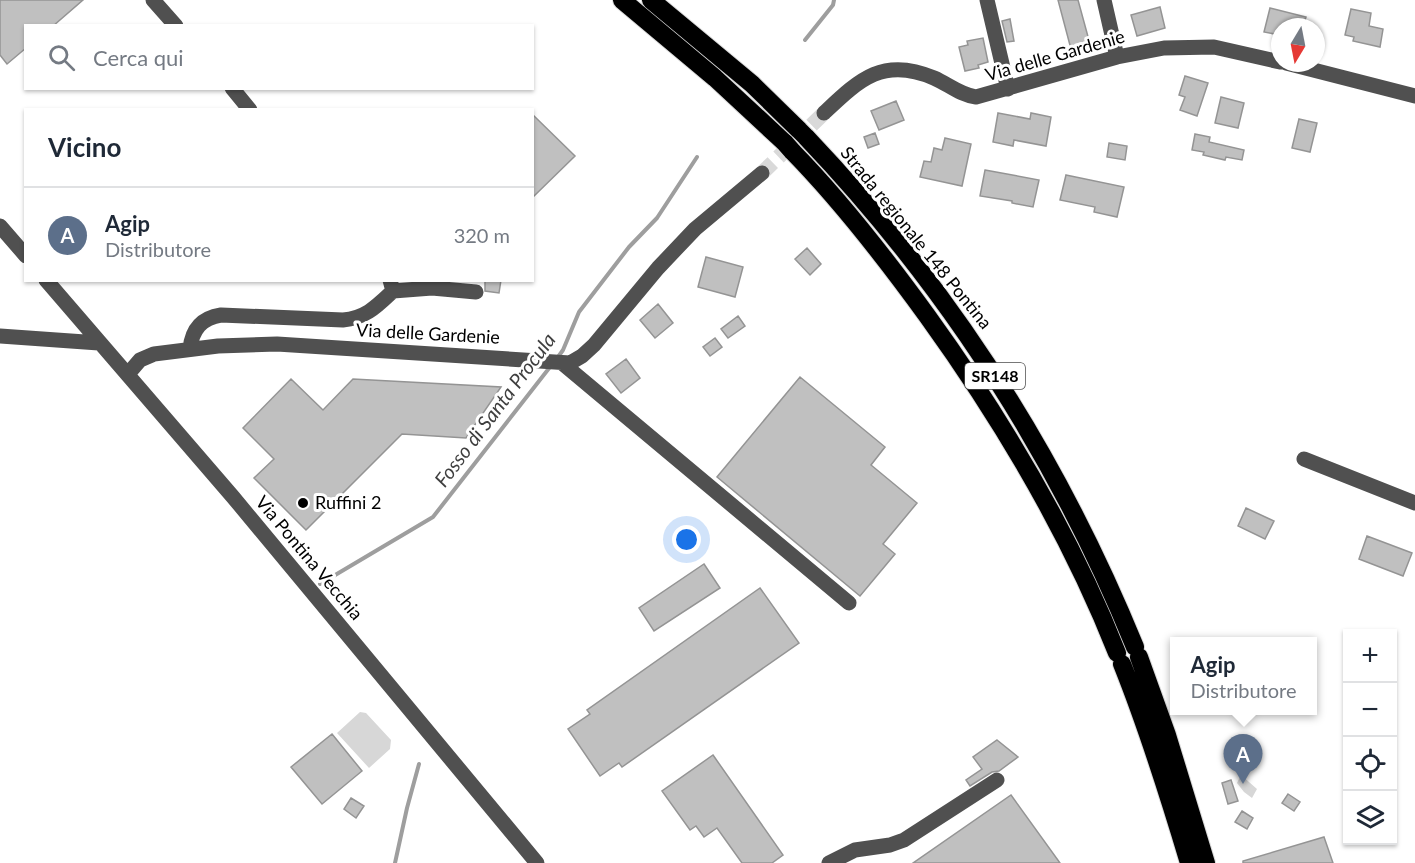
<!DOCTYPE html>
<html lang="it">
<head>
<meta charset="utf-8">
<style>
  :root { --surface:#fff; --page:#f6f6f7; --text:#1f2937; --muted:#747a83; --line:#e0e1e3; --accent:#ea580c }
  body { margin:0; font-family:Lato,sans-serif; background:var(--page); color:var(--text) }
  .controls { position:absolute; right:18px; bottom:18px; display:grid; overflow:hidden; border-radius:0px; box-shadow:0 2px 4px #0004 }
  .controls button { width:54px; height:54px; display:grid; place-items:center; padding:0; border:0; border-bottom:2px solid var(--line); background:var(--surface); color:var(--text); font:30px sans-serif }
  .compass { position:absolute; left:1271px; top:18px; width:54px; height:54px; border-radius:50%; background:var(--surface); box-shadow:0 2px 4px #0004; rotate:190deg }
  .you { position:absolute; left:687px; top:540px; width:21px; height:21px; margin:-15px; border:4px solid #fff; border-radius:50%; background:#1a73e8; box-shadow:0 0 0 9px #1a73e833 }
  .badge { display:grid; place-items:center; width:39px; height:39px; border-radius:50%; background:var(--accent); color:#fff; font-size:20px; font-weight:700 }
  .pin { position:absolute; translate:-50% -50px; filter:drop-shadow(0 2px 3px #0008) }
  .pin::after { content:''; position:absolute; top:32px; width:21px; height:18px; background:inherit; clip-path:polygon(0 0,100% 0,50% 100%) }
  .popup { position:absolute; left:1170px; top:637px; width:147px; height:78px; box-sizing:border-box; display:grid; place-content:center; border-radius:0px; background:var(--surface); filter:drop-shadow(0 2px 4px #0005); font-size:20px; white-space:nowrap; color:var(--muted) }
  .popup b { font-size:22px; color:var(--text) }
  .popup::after { content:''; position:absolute; left:50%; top:100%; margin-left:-12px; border:12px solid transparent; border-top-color:var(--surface) }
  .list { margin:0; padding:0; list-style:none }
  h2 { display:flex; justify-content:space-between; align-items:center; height:78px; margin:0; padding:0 24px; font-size:26px }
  h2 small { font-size:20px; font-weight:400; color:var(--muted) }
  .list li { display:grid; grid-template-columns:39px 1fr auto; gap:18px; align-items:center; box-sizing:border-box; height:96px; padding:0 24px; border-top:2px solid var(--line) }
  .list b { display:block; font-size:22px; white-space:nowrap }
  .list p { margin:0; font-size:20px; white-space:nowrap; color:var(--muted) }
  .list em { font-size:20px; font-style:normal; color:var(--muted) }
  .icon { flex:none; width:33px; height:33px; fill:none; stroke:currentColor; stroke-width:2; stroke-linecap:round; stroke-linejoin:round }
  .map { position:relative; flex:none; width:1415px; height:863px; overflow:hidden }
  .search { position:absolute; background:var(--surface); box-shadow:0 2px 4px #0004; left:24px; top:24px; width:510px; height:66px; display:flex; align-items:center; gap:15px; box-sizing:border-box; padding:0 21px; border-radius:0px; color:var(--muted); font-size:22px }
  .panel { position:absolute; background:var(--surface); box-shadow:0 2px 4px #0004; left:24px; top:108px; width:510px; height:174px; border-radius:0px }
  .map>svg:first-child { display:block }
  .green { fill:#d7d7d7 }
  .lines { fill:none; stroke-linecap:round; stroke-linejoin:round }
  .stream { stroke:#9e9e9e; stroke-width:4 }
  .building { fill:#c0c0c0; stroke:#949494; stroke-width:1.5 }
  .minor-tunnel { stroke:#d9d9d9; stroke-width:15; stroke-dasharray:15 8; stroke-linecap:butt }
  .highway-casing { stroke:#dbdbdb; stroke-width:20 }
  .minor { stroke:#505050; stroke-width:15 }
  .highway { stroke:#000; stroke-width:18 }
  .highway-bridge-casing { stroke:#dbdbdb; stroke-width:20; stroke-linecap:butt }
  .highway-bridge { stroke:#000; stroke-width:18 }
  .poi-dot { fill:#000; stroke:#fff; stroke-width:2 }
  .labels { text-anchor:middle; stroke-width:6; stroke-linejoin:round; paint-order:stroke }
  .shield { fill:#fff; stroke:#4c4c4c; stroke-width:1.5 }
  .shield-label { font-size:16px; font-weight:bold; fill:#000 }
  .street-label { font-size:18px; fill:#000; stroke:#fff }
  .poi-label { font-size:18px; fill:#000; stroke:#fff; text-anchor:start }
  .water-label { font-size:20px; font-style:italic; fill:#3f3f3f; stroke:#fff }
</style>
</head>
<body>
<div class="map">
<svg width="1415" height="863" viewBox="0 0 1415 863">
  <rect width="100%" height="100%" fill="#fff"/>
  <!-- green -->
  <path class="green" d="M360 712 366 713 391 740 390 749 369 768 337 733Z
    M1241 775 1257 789 1252 798 1244 792 1237 783Z"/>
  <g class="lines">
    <!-- stream -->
    <path class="stream" d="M805 40 833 5 834 0
      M558 357 563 350 579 312 629 247 657 218 697 157
      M320 584 433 517 550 367
      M395 863 407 808 419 764"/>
  </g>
  <!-- building -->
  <path class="building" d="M0 0H83L53 26H26V48L7 64 0 55Z
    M1058 0H1078L1090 44 1071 49Z
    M1160 7 1165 28 1137 36 1131 15Z
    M1270 8 1306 17 1303 27H1280V35L1264 32Z
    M1351 9 1371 13 1369 26 1383 29 1380 47 1353 41 1354 37 1345 35Z
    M1010 19 1014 41 1007 42 1002 21Z
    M983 38 988 62 978 65 979 68 965 71 959 47 968 45 967 41Z
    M1185 76 1208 83 1197 116 1180 110 1185 97 1179 95Z
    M1221 97 1244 103 1238 128 1215 123Z
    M896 101 904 120 879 130 871 111Z
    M998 113 1030 119 1031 113 1051 117 1046 146 1014 140 1013 146 993 142Z
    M532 114 575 156 532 198Z
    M1299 119 1317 123 1310 152 1292 148Z
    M875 133 879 144 868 148 864 137Z
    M1195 134 1210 137 1209 142 1244 150 1242 160 1226 157 1225 160 1203 155 1204 152 1192 150Z
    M945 138 971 144 962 186 920 177 924 161 931 162 934 148 942 150Z
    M1109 143 1127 146 1125 160 1107 157Z
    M985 170 1039 180 1033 207 1012 203V201L980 196Z
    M1066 175 1124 187 1117 217 1094 212 1095 207 1060 200Z
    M807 248 821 264 810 275 795 259Z
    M706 257 743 267 735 297 698 287Z
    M485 280H501L499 293 485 291Z
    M658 304 673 323 655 338 640 320Z
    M738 316 745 326 728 338 721 329Z
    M715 338 722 347 710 356 703 347Z
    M626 359 640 378 621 393 606 374Z
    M800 377 885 447 871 465 917 503 883 544 895 554 860 596 717 477Z
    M291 379 323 410 353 379 501 387 466 438 402 434 306 530 254 478 274 459 243 428Z
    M1246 508 1274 521 1265 539 1238 526Z
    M1367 536 1412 553 1403 576 1359 559Z
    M704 564 720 588 654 631 639 608Z
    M760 588 799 643 622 767 619 763 600 776 568 729 590 714 587 710Z
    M332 734 362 771 322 804 291 767Z
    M997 740 1018 757 999 771 992 772 970 786 966 780 982 769 973 757Z
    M713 755 783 855 772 863H742L717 828 704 837 696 826 690 830 662 791Z
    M1231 780 1238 801 1228 804 1222 783Z
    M1288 794 1300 802 1294 811 1282 803Z
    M1011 795 1060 863H913Z
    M351 798 364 806 356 818 344 809Z
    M1242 811 1253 818 1247 829 1235 822Z
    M1324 837 1333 863H1243V861Z"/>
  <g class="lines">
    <!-- minor-tunnel -->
    <path class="minor-tunnel" d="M762 173 824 113"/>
    <defs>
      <path id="highway" d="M622 0 715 78 785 143
        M651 0 752 84 799 130
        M806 137C947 285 1058 458 1135 647
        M792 151C842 202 886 259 928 317 1003 421 1070 534 1117 653
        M1139 657 1167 735 1206 863
        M1122 664C1148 729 1169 796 1189 863"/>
    </defs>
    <!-- highway casing -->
    <use href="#highway" class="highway-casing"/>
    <!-- minor -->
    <path class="minor" d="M153 0 176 26
      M987 0 1008 89
      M1104 0 1117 57
      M1286 63 1415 96
      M232 88 250 110
      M824 113C859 80 883 56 934 78 948 84 960 95 976 97L1117 57 1164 48 1214 47 1280 62
      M0 226 26 256
      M46 280 233 497 537 863
      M393 291 432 288 476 292
      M0 336 99 343
      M190 349C192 329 202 318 221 315L343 320C366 318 377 306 393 291L390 280
      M562 363 849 603
      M128 374 140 360 154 354 218 346 277 344 570 363 582 356 594 345 658 268 695 229 762 173
      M1304 459 1415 503
      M829 863 855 850 890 845 904 840 997 780"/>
    <!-- highway -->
    <use href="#highway" class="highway"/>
    <defs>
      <path id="highway-bridge" d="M799 130 806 137
        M785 143 792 151"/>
    </defs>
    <!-- highway-bridge casing -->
    <use href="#highway-bridge" class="highway-bridge-casing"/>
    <!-- highway-bridge -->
    <use href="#highway-bridge" class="highway-bridge"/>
  </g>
  <!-- markers -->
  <circle class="poi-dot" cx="303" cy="503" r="6"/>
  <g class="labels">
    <!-- shield labels -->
    <rect class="shield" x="965" y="363" width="60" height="26" rx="4.5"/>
    <g class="shield-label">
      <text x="995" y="382">SR148</text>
    </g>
    <!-- street labels -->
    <g class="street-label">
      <text transform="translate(1055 56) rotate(-16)" y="6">Via delle Gardenie</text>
      <text transform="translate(916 238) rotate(51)" y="6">Strada regionale 148 Pontina</text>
      <text transform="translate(428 334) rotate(3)" y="6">Via delle Gardenie</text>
      <text transform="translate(309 558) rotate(50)" y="6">Via Pontina Vecchia</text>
    </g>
    <!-- poi labels -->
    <g class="poi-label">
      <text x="315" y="509">Ruffini 2</text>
    </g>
    <!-- water labels -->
    <g class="water-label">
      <text transform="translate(495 410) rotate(-53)" y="7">Fosso di Santa Procula</text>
    </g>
  </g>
</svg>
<div class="controls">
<button>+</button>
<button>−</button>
<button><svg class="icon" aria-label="locate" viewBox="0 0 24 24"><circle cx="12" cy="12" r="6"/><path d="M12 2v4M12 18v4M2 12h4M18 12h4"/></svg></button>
<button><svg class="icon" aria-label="layers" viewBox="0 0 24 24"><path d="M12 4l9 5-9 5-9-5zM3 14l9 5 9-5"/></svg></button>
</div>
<svg class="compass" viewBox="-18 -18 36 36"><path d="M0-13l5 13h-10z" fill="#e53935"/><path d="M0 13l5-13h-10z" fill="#747a83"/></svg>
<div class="you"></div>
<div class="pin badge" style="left:1243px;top:784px;background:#5c6f8a">A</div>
<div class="popup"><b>Agip</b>Distributore</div>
<div class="search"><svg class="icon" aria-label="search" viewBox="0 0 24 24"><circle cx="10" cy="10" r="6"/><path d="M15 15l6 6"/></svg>Cerca qui</div>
<section class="panel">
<h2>Vicino<small></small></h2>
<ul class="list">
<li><span class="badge" style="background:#5c6f8a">A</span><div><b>Agip</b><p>Distributore</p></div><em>320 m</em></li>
</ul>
</section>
</div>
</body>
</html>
